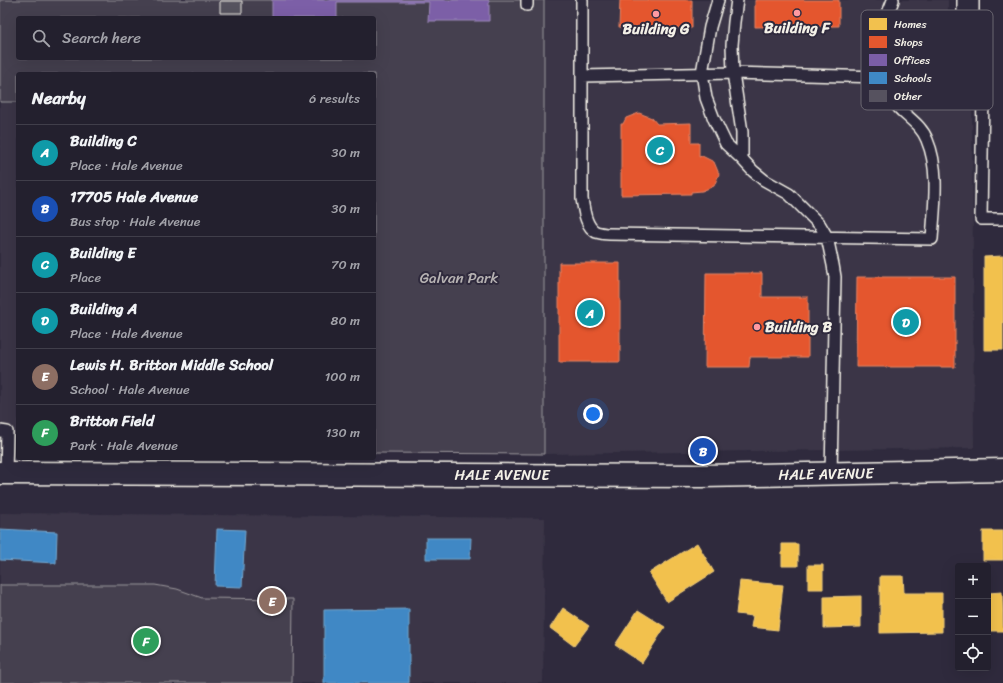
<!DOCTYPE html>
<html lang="en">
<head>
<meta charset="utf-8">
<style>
  :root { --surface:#23202e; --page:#2b2836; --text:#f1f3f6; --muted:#a3a3aa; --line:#403e4a; --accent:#ea580c }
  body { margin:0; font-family:Sriracha,sans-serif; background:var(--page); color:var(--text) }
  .controls { position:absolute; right:12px; bottom:12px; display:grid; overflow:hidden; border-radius:4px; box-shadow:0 4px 16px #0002 }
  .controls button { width:36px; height:36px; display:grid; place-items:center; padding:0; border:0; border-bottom:1px solid var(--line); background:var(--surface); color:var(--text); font:20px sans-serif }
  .you { position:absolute; left:593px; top:414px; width:14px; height:14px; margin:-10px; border:3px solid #fff; border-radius:50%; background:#1a73e8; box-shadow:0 0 0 6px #1a73e833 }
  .badge { display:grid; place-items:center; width:26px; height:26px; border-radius:50%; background:var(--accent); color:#fff; font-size:13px; font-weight:700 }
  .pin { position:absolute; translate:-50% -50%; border:2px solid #fff; box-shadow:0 1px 4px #0006 }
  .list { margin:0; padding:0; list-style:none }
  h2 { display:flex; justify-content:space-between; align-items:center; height:52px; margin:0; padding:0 16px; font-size:17px }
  h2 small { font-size:13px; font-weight:400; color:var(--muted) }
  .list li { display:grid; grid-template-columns:26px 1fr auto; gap:12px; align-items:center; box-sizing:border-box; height:56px; padding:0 16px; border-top:1px solid var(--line) }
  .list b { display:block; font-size:15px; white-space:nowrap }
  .list p { margin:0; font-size:13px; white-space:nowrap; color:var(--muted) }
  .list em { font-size:13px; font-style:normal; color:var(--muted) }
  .icon { flex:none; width:22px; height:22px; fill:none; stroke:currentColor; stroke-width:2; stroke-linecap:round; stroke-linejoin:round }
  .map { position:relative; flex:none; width:1003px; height:683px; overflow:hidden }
  .search { position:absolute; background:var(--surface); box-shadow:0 4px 16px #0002; left:16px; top:16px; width:360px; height:44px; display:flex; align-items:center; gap:10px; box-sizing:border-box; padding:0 14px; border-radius:4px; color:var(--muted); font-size:15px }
  .panel { position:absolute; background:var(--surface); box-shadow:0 4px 16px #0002; left:16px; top:72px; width:360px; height:388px; border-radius:4px }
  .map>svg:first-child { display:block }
  .built { fill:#3b3647 }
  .green { fill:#454050; stroke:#9c989c; fill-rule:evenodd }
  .homes { fill:#f2c14e; stroke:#f3cf7c }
  .shops { fill:#e4572e; stroke:#e98566 }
  .offices { fill:#7b5ea7; stroke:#9f8aba }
  .schools { fill:#3f88c5; stroke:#75a8d0 }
  .building { fill:#56525f; stroke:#f4f1e8 }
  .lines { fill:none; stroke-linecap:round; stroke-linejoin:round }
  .lane-casing { stroke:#f4f1e8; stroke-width:14 }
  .street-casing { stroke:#f4f1e8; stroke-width:24 }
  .secondary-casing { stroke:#f4f1e8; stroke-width:25 }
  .lane { stroke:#2f2a3d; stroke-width:11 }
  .street { stroke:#2f2a3d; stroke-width:21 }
  .secondary { stroke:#2f2a3d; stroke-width:22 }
  .poi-dot { fill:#ff9aa2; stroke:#2f2a3d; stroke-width:1.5 }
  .labels { text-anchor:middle; stroke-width:4; stroke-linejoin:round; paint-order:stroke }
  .poi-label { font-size:15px; font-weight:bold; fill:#f4f1e8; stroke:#2f2a3d }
  .park-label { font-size:15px; fill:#b7b3b3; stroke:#2f2a3d }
  .street-label { font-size:15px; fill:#f4f1e8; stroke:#2f2a3d }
  .key { fill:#2f2a3d; stroke:#6a6670; stroke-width:1 }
  .key-label { font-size:11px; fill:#f4f1e8 }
</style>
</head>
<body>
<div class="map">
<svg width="1003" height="683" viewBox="0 0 1003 683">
  <rect width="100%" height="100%" fill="#2f2a3d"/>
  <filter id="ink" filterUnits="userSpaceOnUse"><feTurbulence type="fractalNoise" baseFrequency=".025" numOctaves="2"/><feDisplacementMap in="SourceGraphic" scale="8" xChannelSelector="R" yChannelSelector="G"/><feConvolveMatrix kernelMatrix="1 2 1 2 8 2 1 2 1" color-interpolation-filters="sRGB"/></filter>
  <g filter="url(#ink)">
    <!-- built -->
    <path class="built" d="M544 0H948V10L936 18 928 31 924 41 923 53 925 64 932 78 942 89 956 96 972 97 974 448 544 454Z
      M0 102H18V452L0 451Z
      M0 513 545 518 543 683H0Z"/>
    <!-- green -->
    <path class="green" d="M0 0H544V454L374 453V74H18V102H0ZM18 18H374V58H18Z
      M0 585H155L177 589 202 598 293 599 292 683H0Z"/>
    <!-- homes -->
    <path class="homes" d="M1003 256V350H984V257Z
      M983 531H1003V560H983Z
      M697 543 714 572 667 602 649 573Z
      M782 544H798V566H782Z
      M808 565H823V589H808Z
      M880 576H903L904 593H942V632L880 633Z
      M740 581 783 585 778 630 751 627 753 616 736 614Z
      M1002 592 1003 631H988V593Z
      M861 596V627L824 628V597Z
      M563 608 589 626 574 646 550 628Z
      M638 610 665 627 642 663 615 645Z"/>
    <!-- shops -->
    <path class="shops" d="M620 0H692V28L619 27Z
      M755 0H839V26L755 27Z
      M639 113 652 118 657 124 691 123V143H699V157L702 156 714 162 719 174 714 186 702 191 691 192V194L621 195V124H623L626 118Z
      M559 263H620V362H559Z
      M706 273H762V297H808V357H750L749 367H705Z
      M857 277H955V367H856Z"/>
    <!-- offices -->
    <path class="offices" d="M272 0H489V21H428L429 2H337V18H272Z"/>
    <!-- schools -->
    <path class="schools" d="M0 529 57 532 56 563 0 560Z
      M217 529 245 530 242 587 215 586Z
      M426 538H471L470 559H426Z
      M409 609V683H324V610Z"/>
    <!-- building -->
    <path class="building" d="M220 1H242V13H220Z"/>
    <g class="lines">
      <defs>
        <path id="lane" d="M527 0V5
          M582 0V199C584 209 585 226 596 232 600 233 605 234 609 234L932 239C934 208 940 170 927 140 922 126 908 118 899 108 880 87 874 56 882 28 885 19 890 9 893 0
          M718 0 710 27 702 73 706 98 714 119 726 144 742 159 753 171 764 180 789 194 820 225 827 237 833 265 835 277 831 474
          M737 0 734 22 732 45 733 73 742 132V159
          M968 54 983 93 981 219H1003
          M582 76 733 73 881 77
          M0 431 7 432 6 473"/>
        <path id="street" d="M968 0V54"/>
        <path id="secondary" d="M0 473 702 476 1003 470"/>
      </defs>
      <!-- lane casing -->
      <use href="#lane" class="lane-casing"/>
      <!-- street casing -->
      <use href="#street" class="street-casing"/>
      <!-- secondary casing -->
      <use href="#secondary" class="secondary-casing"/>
      <!-- lane -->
      <use href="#lane" class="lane"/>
      <!-- street -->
      <use href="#street" class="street"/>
      <!-- secondary -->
      <use href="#secondary" class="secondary"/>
    </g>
  </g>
  <!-- markers -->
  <g class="poi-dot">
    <circle cx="797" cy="13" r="4"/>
    <circle cx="656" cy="14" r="4"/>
    <circle cx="757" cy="327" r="4"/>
  </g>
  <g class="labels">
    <!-- poi labels -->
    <g class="poi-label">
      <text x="797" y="33">Building F</text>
      <text x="656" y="34">Building G</text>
      <text x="765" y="332" text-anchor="start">Building B</text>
    </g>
    <!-- park labels -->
    <g class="park-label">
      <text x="459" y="283">Galvan Park</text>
    </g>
    <!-- street labels -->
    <g class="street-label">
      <text transform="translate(826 474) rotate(-1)" y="5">HALE AVENUE</text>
      <text x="502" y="480">HALE AVENUE</text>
    </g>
  </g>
  <!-- legend -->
  <rect x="861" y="10" width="132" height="100" rx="6" class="key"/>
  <rect x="869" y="18" width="18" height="12" fill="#f2c14e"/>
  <rect x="869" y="36" width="18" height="12" fill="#e4572e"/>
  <rect x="869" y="54" width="18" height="12" fill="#7b5ea7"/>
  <rect x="869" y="72" width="18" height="12" fill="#3f88c5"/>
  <rect x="869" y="90" width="18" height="12" fill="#56525f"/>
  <g class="key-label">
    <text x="894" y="28">Homes</text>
    <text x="894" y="46">Shops</text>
    <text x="894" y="64">Offices</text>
    <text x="894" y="82">Schools</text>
    <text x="894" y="100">Other</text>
  </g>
</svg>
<div class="controls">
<button>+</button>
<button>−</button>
<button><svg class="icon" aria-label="locate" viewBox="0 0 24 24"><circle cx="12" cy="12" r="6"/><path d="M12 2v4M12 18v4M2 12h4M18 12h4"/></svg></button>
</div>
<div class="you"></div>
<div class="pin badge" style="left:590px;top:313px;background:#0f9aa8">A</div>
<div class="pin badge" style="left:703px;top:451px;background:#1a4fb4">B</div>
<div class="pin badge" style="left:660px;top:150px;background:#0f9aa8">C</div>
<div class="pin badge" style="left:906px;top:322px;background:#0f9aa8">D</div>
<div class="pin badge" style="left:272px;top:601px;background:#8d6e63">E</div>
<div class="pin badge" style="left:146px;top:641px;background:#2e9e5b">F</div>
<div class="search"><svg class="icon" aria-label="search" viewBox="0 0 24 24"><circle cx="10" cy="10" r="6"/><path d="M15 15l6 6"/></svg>Search here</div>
<section class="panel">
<h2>Nearby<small>6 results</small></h2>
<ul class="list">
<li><span class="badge" style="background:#0f9aa8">A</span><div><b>Building C</b><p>Place · Hale Avenue</p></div><em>30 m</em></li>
<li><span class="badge" style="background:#1a4fb4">B</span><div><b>17705 Hale Avenue</b><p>Bus stop · Hale Avenue</p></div><em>30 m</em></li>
<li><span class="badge" style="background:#0f9aa8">C</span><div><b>Building E</b><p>Place</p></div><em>70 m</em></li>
<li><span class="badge" style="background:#0f9aa8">D</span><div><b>Building A</b><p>Place · Hale Avenue</p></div><em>80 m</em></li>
<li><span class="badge" style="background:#8d6e63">E</span><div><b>Lewis H. Britton Middle School</b><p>School · Hale Avenue</p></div><em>100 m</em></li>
<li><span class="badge" style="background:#2e9e5b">F</span><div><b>Britton Field</b><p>Park · Hale Avenue</p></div><em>130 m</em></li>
</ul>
</section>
</div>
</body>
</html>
